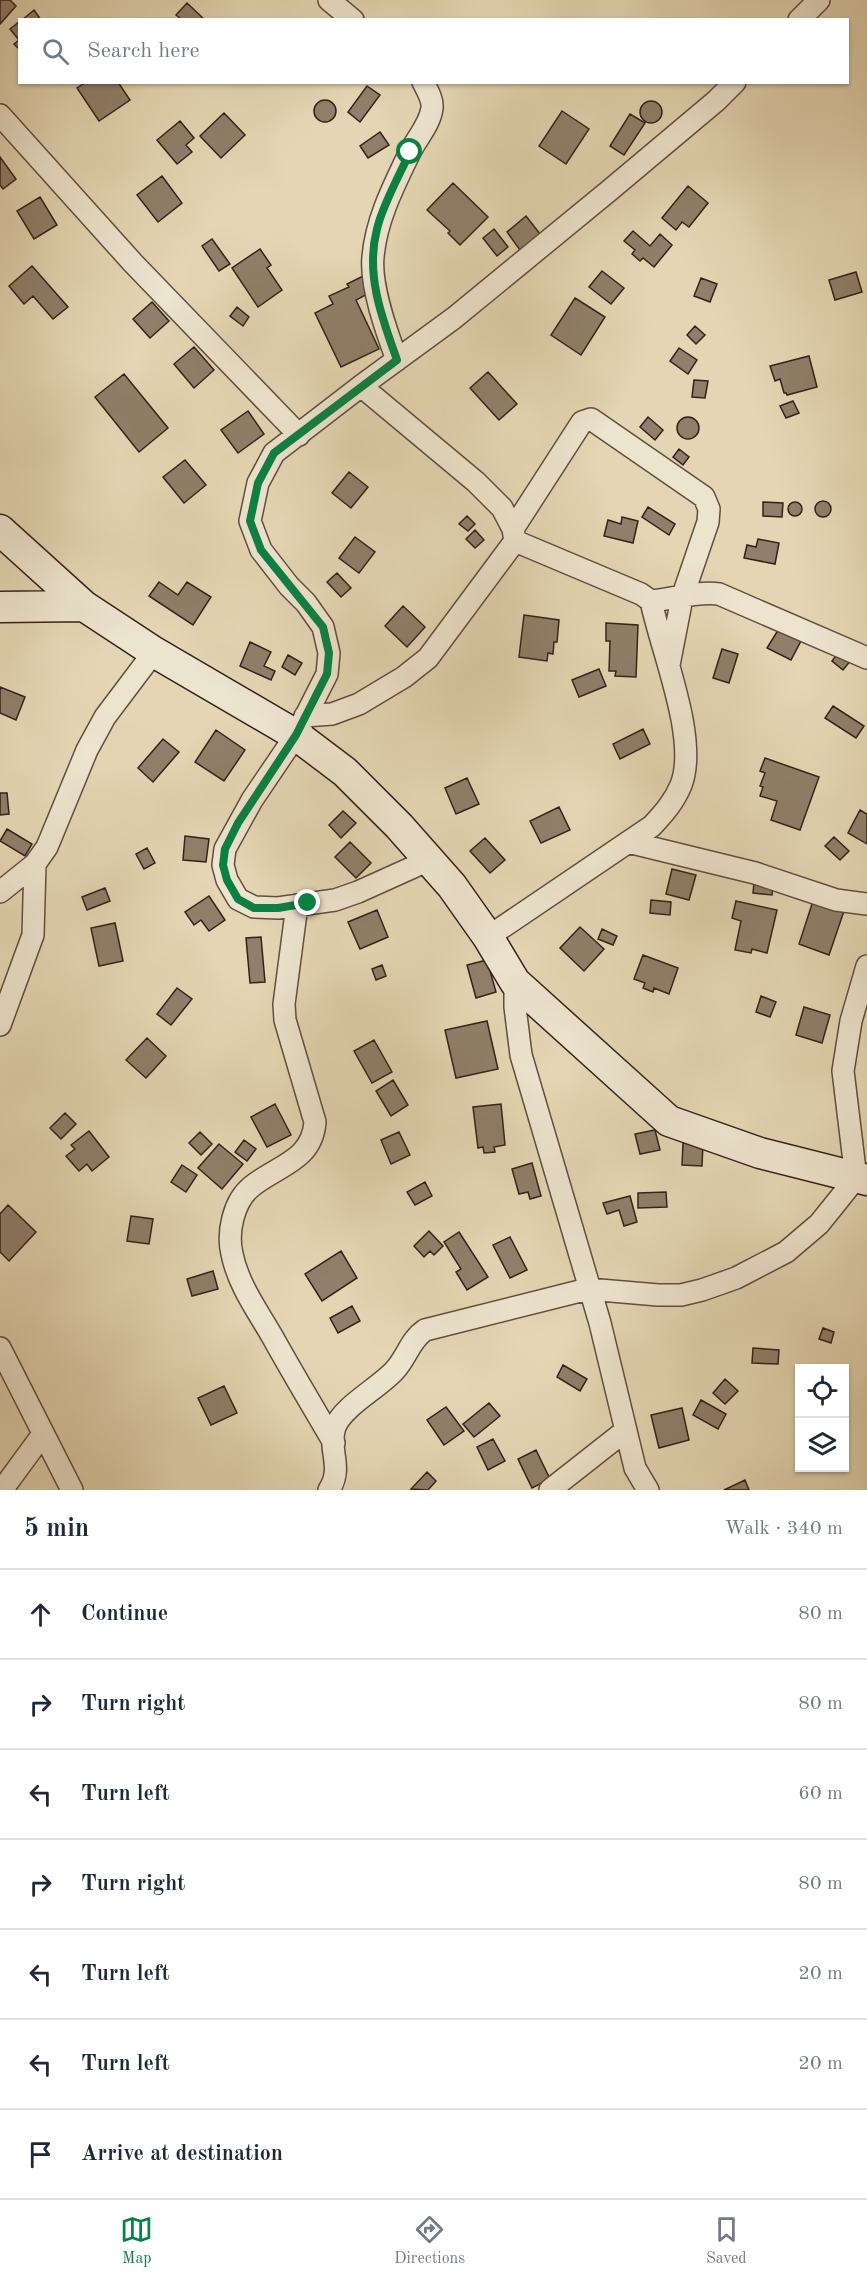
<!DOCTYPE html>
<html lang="en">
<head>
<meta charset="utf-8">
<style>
  :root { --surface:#fff; --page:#f6f6f7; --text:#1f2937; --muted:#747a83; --line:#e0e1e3; --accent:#0b8043 }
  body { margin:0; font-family:"Old Standard TT",serif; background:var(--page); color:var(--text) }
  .controls { position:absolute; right:18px; bottom:18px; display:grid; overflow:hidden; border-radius:0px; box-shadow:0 2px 4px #0004 }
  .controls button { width:54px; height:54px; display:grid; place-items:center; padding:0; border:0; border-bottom:2px solid var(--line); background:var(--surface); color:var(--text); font:30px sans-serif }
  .stop { position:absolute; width:18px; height:18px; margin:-14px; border:4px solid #0b8043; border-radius:50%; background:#fff }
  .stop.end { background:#0b8043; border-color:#fff; box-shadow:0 2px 6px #0008 }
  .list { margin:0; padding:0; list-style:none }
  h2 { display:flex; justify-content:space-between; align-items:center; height:78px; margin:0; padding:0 24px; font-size:26px }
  h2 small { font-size:20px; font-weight:400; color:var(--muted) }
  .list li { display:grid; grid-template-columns:39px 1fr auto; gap:18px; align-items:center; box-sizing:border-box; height:90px; padding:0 24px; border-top:2px solid var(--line) }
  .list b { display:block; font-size:22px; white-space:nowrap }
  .list em { font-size:20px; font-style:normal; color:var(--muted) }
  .icon { flex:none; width:33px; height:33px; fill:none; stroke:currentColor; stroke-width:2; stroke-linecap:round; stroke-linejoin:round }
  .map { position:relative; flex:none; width:867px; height:1490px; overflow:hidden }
  .search { position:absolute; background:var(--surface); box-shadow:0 2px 4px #0004; left:18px; right:18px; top:18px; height:66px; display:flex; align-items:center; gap:15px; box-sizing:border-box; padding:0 21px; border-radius:0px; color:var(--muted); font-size:22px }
  .sheet { height:708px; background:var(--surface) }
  nav { display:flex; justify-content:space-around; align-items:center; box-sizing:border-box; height:84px; border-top:2px solid var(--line); background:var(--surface); font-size:16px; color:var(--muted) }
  nav a { display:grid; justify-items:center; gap:3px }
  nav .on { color:var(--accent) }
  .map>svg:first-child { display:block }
  .building { fill:#907f6a; stroke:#35211a; stroke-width:1.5 }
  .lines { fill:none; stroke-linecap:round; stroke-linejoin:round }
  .street-casing { stroke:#614e40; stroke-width:24 }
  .secondary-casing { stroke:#35211a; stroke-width:33 }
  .street { stroke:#ede4ce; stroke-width:21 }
  .secondary { stroke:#ede4ce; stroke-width:30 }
  .route { stroke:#0b8043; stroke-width:8 }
</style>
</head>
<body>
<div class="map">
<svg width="867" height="1490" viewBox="0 0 867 1490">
  <rect width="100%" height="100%" fill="#e4d6b3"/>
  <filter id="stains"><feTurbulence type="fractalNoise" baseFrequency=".00333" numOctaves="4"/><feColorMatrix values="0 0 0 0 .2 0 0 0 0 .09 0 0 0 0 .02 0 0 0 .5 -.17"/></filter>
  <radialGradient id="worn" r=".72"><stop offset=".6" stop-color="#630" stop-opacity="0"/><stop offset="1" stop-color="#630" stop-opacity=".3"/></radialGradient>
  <!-- building -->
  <path class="building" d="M0 0H10L16 6 0 24Z
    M187 3 205 20H182L176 15Z
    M34 10 41 20H22Z
    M20 21V50L14 44 19 40 10 29Z
    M86 82H118L130 100 99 121 77 88Z
    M367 86 380 95 360 122 348 112Z
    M314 111a11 11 0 1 1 22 0a11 11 0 1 1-22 0Z
    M640 112a11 11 0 1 1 22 0a11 11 0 1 1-22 0Z
    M562 111 589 129 566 164 539 146Z
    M224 113 245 135 221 158 200 136Z
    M630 114 645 123 624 155 610 146Z
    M180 121 194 138 186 145 192 152 177 164 157 140Z
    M380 132 389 145 368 158 360 146Z
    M0 157 16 179 3 189 0 185Z
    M162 176 182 203 158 222 137 195Z
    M453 183 488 217 460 245 448 233 450 231 427 210Z
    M688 186 708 203 689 227 682 222 676 230 662 218Z
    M40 197 57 225 34 239 17 211Z
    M526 216 540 234 520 250 507 232Z
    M494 229 508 247 497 256 483 238Z
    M633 231 650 246 660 234 672 245 654 267 643 258 640 261 632 254 635 250 624 241Z
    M212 239 230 264 219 271 202 246Z
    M260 249 271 265 267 268 282 290 258 307 232 268Z
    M32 266 68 307 53 319 33 296 24 304 9 286Z
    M602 271 624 288 611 304 589 287Z
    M856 272 862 292 835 300 829 280Z
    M367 274 375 290 356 300 379 349 341 367 315 313 333 304 329 296 349 287 347 284Z
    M701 278 717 284 710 302 694 296Z
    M575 298 605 317 581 355 551 335Z
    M152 302 169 321 150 338 133 319Z
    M237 307 249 317 243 326 230 316Z
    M695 326 705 335 696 344 687 335Z
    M194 347 214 370 194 388 174 364Z
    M679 348 697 360 688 374 670 361Z
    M809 356 817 387 787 395 786 393H784L780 379 775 381 770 366Z
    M488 372 517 404 499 420 470 388Z
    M124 374 168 428 139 452 95 397Z
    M694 380 708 381 705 398 692 397Z
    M793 401 799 413 786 418 780 406Z
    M248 411 264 434 238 453 221 430Z
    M677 428a11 11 0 1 1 22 0a11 11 0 1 1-22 0Z
    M648 417 663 430 655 440 640 427Z
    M679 449 689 457 683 465 673 457Z
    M185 460 206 485 184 503 163 477Z
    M349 472 368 487 351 508 332 493Z
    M815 509a8 8 0 1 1 16 0a8 8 0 1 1-16 0Z
    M788 509a7 7 0 1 1 14 0a7 7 0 1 1-14 0Z
    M763 502 783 503 782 517 763 516Z
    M648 507 675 524 669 535 642 517Z
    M467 516 475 524 468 531 459 524Z
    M622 517 638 521 633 543 604 536 608 520 621 524Z
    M475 530 484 540 475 548 466 539Z
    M355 537 375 552 359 573 339 558Z
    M758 539 779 543 775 564 744 558 747 545 756 547Z
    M337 573 351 588 341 597 327 582Z
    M159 582 178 595 187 582 211 597 193 625 149 596Z
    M403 606 425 627 407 647 385 626Z
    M524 615 559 620 557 642H554L553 654 548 653 547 661 519 657Z
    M606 623 638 625 636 677 615 676 616 671H609L610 641H606Z
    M780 627 802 639 791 660 767 648Z
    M250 642 271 652 264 666 275 671 271 680 240 666Z
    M722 649 738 654 729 683 713 678Z
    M840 650 852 659 843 670 832 661Z
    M288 655 302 663 295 675 282 667Z
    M599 669 606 686 579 697 572 680Z
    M0 687 25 697 16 720 0 713Z
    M833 706 864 726 856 738 825 718Z
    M643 729 650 744 620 759 613 744Z
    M216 730 245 750 224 781 195 762Z
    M163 739 179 752 153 782 138 768Z
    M765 758 819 777 800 830 771 820 777 801 760 796 763 787 760 786 765 773 760 771Z
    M467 778 479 804 456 814 445 788Z
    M0 793H7L9 814 0 815Z
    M559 807 570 830 541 843 530 821Z
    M860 810 867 814V844L848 833Z
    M343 811 356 823 341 838 329 825Z
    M7 829 32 844 25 856 0 841Z
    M185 836 209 839 206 862 183 860Z
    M834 837 849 851 840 860 825 846Z
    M485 838 505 860 490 873 470 851Z
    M350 842 371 863 356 878 335 857Z
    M147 848 155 863 144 869 136 854Z
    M672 869 696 875 689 900 666 894Z
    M754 882 773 883 772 895 753 893Z
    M105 888 110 901 87 910 82 897Z
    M209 896 225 920 209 931 201 920 194 925 185 912Z
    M651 900 671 902 670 915 650 913Z
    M736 901 777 910 767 953 752 949 751 953 735 950 741 921 732 918Z
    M813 901 844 911 829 955 799 944Z
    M377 910 388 937 360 949 348 922Z
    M115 923 123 961 99 966 91 928Z
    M580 927 604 949 584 971 560 948Z
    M602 929 617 936 613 945 598 939Z
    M261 937 265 982 250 983 246 938Z
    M643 955 678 968 669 994 654 988 653 992 643 988 645 983 634 979Z
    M487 960 496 992 476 998 467 965Z
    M382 965 386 976 376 980 372 969Z
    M177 988 192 999 171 1025 157 1014Z
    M761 996 776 1002 770 1017 756 1012Z
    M804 1007 830 1015 822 1043 796 1035Z
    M487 1021 498 1069 456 1078 445 1030Z
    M147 1038 166 1056 146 1078 126 1060Z
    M374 1040 392 1072 372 1083 354 1051Z
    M393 1080 408 1105 391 1116 376 1091Z
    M275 1104 291 1135 267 1147 251 1117Z
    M501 1104 505 1145 494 1147 495 1152 484 1153 483 1147 478 1148 473 1107Z
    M65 1113 76 1124 61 1139 50 1128Z
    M655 1130 660 1150 640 1154 635 1134Z
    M89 1131 109 1157 92 1171 87 1164 79 1171 66 1156 75 1149 71 1145Z
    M200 1132 212 1144 201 1155 189 1143Z
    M399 1132 410 1155 391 1164 381 1140Z
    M244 1140 256 1149 247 1161 235 1152Z
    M683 1143 703 1144 702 1166 682 1165Z
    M219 1144 243 1164 222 1189 198 1168Z
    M532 1163 541 1196 530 1199 528 1192 519 1194 512 1169Z
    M182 1165 197 1175 186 1192 171 1182Z
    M425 1182 432 1196 415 1205 407 1192Z
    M666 1192 667 1207 638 1208V1193Z
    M630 1196 637 1222 624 1226 619 1210 607 1214 603 1203Z
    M8 1205 36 1232 9 1261 0 1252V1214Z
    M131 1216 153 1219 149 1244 127 1241Z
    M429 1231 443 1246 434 1255 430 1251 424 1257 414 1246Z
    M459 1232 488 1277 467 1290 456 1272 461 1269 444 1242Z
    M510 1237 527 1270 510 1278 493 1245Z
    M341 1251 357 1278 322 1301 305 1274Z
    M213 1271 218 1289 192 1296 187 1279Z
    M352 1306 360 1321 338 1333 330 1318Z
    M823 1328 834 1332 831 1343 819 1339Z
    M753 1348 779 1350 778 1364 752 1363Z
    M563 1365 587 1379 580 1391 557 1377Z
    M725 1379 738 1391 725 1404 713 1393Z
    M224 1386 237 1413 211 1425 198 1398Z
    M701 1400 726 1414 718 1429 693 1415Z
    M489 1403 500 1416 474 1437 463 1424Z
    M446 1407 464 1431 444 1445 427 1420Z
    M682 1408 689 1440 659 1448 651 1415Z
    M493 1439 505 1461 488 1470 477 1447Z
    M536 1450 550 1479 532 1488 518 1459Z
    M427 1472 436 1481 428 1490 411 1489Z
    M745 1480 749 1490H724Z"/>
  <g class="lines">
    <defs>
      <path id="street" d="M329 0 353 20
        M799 20 819 0
        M0 115 133 263 299 435
        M397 360C387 333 370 286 373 257 376 221 393 187 409 154 416 139 430 125 432 108 433 99 427 90 423 82
        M513 529 582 422 591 419 704 497 709 509 708 522 682 598 669 665
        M651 601C672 599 698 591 719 594L867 658
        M305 716 332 714 359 704 404 677 428 658 515 541 513 529 502 508 476 482 361 386
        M628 842 755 873 836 900 867 904
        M429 860 358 892 335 900 278 908 254 907 238 899 227 880 223 865 225 849 252 800 296 735 327 674 329 653 323 627 306 603 289 586 261 550 250 521 258 483 274 453 361 386 454 318 610 190 716 101 735 82
        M0 892 35 864 47 847 87 750 105 717 154 652
        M297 905 284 1004 285 1020 315 1122C312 1161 278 1165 251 1187 233 1202 227 1233 232 1254 238 1284 257 1310 272 1336 292 1372 313 1407 334 1443
        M488 937 652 826C664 813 674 802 681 785 699 739 661 650 651 601L641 594 515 541
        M515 982V1007L521 1055 600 1323 635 1468 648 1490
        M0 1025 33 935 35 864
        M0 1348 72 1490
        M2 1490 43 1434
        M329 1490C344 1467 327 1449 335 1427 343 1406 379 1388 395 1370 407 1357 410 1340 425 1330L588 1289 658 1295H681L702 1290 736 1278 786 1252 819 1224 856 1178 843 1071 851 1021 867 966
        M550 1490 625 1431"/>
      <path id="secondary" d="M0 530 84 606
        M0 607 84 606 154 652 296 735 345 772 399 826 452 886 488 937 515 982 669 1121 760 1153 867 1180"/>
    </defs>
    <!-- street casing -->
    <use href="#street" class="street-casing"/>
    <!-- secondary casing -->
    <use href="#secondary" class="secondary-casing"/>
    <!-- street -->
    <use href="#street" class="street"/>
    <!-- secondary -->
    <use href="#secondary" class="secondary"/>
  </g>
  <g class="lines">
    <!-- route -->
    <path class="route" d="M308 903 278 908H254L238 899 227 880 223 865 225 849 238 823 296 735 327 674 329 653 323 627 261 550 250 521 258 483 274 453 397 360C382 318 365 274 377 229 382 206 400 174 410 152"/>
  </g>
  <rect width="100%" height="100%" filter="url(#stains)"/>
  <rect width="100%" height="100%" fill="url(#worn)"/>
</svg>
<div class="controls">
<button><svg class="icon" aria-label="locate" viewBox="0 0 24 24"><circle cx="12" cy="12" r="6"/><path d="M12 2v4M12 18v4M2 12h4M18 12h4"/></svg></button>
<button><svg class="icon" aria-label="layers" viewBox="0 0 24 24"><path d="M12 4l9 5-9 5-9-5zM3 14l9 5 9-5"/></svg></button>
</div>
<div class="stop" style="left:410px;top:152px"></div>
<div class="stop end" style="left:308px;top:903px"></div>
<div class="search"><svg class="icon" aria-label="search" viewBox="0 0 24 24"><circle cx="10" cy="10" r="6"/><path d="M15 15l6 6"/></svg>Search here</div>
</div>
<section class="sheet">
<h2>5 min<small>Walk · 340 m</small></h2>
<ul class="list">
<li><svg class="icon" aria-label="ahead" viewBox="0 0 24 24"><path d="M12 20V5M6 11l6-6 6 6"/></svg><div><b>Continue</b></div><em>80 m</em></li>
<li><svg class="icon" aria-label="right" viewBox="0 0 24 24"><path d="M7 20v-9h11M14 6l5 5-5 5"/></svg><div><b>Turn right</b></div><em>80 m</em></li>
<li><svg class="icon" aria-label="left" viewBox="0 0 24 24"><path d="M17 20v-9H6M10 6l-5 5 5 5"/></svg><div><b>Turn left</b></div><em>60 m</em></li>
<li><svg class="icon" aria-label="right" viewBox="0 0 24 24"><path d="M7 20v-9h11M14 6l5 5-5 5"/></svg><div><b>Turn right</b></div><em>80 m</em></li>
<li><svg class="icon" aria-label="left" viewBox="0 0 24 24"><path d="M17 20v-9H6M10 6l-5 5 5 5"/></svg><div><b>Turn left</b></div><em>20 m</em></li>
<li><svg class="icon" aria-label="left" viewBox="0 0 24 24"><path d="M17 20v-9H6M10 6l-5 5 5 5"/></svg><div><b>Turn left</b></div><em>20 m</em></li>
<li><svg class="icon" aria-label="arrive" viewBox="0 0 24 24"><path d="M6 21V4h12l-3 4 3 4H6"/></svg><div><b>Arrive at destination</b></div></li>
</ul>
</section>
<nav>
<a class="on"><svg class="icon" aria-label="map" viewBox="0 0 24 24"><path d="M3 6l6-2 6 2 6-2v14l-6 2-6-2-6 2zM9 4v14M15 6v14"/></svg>Map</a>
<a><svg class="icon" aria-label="directions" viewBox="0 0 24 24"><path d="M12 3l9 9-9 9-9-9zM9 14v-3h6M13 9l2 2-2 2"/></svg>Directions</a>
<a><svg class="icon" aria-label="saved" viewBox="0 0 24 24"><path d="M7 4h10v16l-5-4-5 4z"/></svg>Saved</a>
</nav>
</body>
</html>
